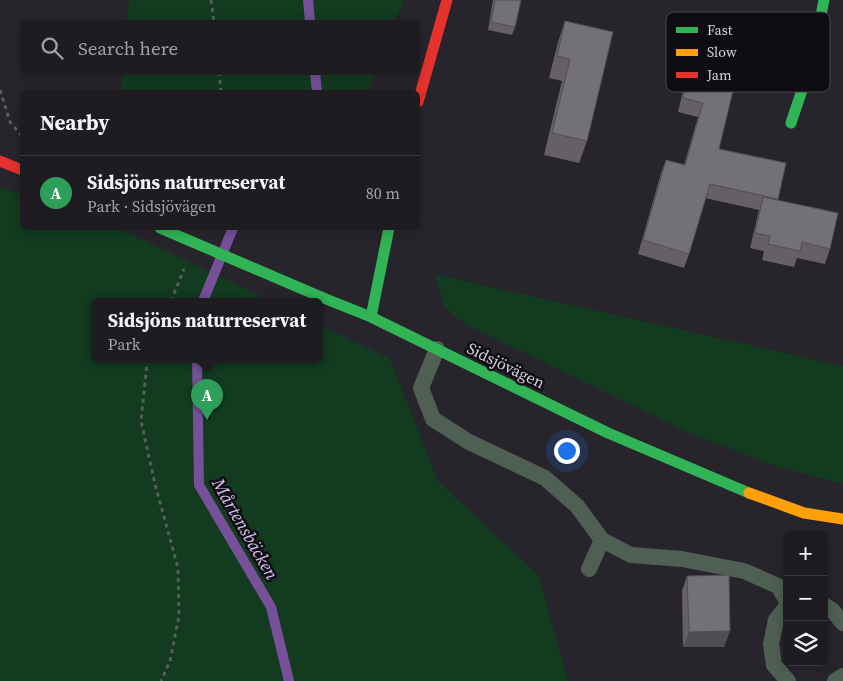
<!DOCTYPE html>
<html lang="en">
<head>
<meta charset="utf-8">
<style>
  :root { --surface:#1e1b21; --page:#26242a; --text:#f1f3f6; --muted:#a1a1a5; --line:#3c393f; --accent:#98949d }
  body { margin:0; font-family:"Source Serif 4",serif; background:var(--page); color:var(--text) }
  .controls { position:absolute; right:15px; bottom:15px; display:grid; overflow:hidden; border-radius:8px; box-shadow:0 2px 12px #0003 }
  .controls button { width:45px; height:45px; display:grid; place-items:center; padding:0; border:0; border-bottom:1px solid var(--line); background:var(--surface); color:var(--text); font:25px sans-serif }
  .you { position:absolute; left:566px; top:450px; width:18px; height:18px; margin:-12px; border:4px solid #fff; border-radius:50%; background:#1a73e8; box-shadow:0 0 0 8px #1a73e833 }
  .badge { display:grid; place-items:center; width:32px; height:32px; border-radius:50%; background:var(--accent); color:#fff; font-size:16px; font-weight:700 }
  .pin { position:absolute; translate:-50% -41px; filter:drop-shadow(0 1px 2px #0008) }
  .pin::after { content:''; position:absolute; top:26px; width:18px; height:15px; background:inherit; clip-path:polygon(0 0,100% 0,50% 100%) }
  .popup { position:absolute; left:91px; top:298px; width:232px; height:65px; box-sizing:border-box; display:grid; place-content:center; border-radius:8px; background:var(--surface); filter:drop-shadow(0 1px 4px #0005); font-size:16px; white-space:nowrap; color:var(--muted) }
  .popup b { font-size:19px; color:var(--text) }
  .popup::after { content:''; position:absolute; left:50%; top:100%; margin-left:-10px; border:10px solid transparent; border-top-color:var(--surface) }
  .list { margin:0; padding:0; list-style:none }
  h2 { display:flex; justify-content:space-between; align-items:center; height:65px; margin:0; padding:0 20px; font-size:21px }
  h2 small { font-size:16px; font-weight:400; color:var(--muted) }
  .list li { display:grid; grid-template-columns:32px 1fr auto; gap:15px; align-items:center; box-sizing:border-box; height:75px; padding:0 20px; border-top:1px solid var(--line) }
  .list b { display:block; font-size:19px; white-space:nowrap }
  .list p { margin:0; font-size:16px; white-space:nowrap; color:var(--muted) }
  .list em { font-size:16px; font-style:normal; color:var(--muted) }
  .icon { flex:none; width:28px; height:28px; fill:none; stroke:currentColor; stroke-width:2; stroke-linecap:round; stroke-linejoin:round }
  .map { position:relative; flex:none; width:843px; height:681px; overflow:hidden }
  .search { position:absolute; background:var(--surface); box-shadow:0 2px 12px #0003; left:20px; top:20px; width:400px; height:55px; display:flex; align-items:center; gap:12px; box-sizing:border-box; padding:0 18px; border-radius:8px; color:var(--muted); font-size:19px }
  .panel { position:absolute; background:var(--surface); box-shadow:0 2px 12px #0003; left:20px; top:90px; width:400px; height:140px; border-radius:8px }
  .map>svg:first-child { display:block }
  .green { fill:#123b20 }
  .lines { fill:none; stroke-linecap:round; stroke-linejoin:round }
  .stream { stroke:#76519a; stroke-width:10 }
  .path { stroke:#575f5a; stroke-width:3; stroke-dasharray:4 4; stroke-linecap:butt }
  .lane { stroke:#4f5f53; stroke-width:16 }
  .fast { stroke:#30b455; stroke-width:11 }
  .slow { stroke:#ff9f0a; stroke-width:11 }
  .jam { stroke:#e5322d; stroke-width:11 }
  .fast-bridge { stroke:#30b455; stroke-width:11 }
  .wall { fill:#646066 }
  .shaded-wall { fill:#514e53 }
  .building { fill:#747077; stroke:#514e53 }
  .labels { text-anchor:middle; stroke-width:5; stroke-linejoin:round; paint-order:stroke }
  .street-label { font-size:16px; fill:#d5d1da; stroke:#0f0c13 }
  .water-label { font-size:18px; font-style:italic; fill:#d8c3ef; stroke:#0f0c13 }
  .key { fill:#0f0c13; stroke:#4a474f; stroke-width:1 }
  .key-label { font-size:14px; fill:#d5d1da }
</style>
</head>
<body>
<div class="map">
<svg width="843" height="681" viewBox="0 0 843 681">
  <rect width="100%" height="100%" fill="#28242c"/>
  <!-- green -->
  <path class="green" d="M129 0H404L395 22H127Z
    M122 73V72L376 73 369 90 297 92H120Z
    M0 187 22 195V228H115L126 232 271 301H94V359H320V325L390 359 438 481 539 576 568 681H0Z
    M434 274 843 366V484L775 466 687 432 465 324 445 308Z"/>
  <g class="lines">
    <!-- stream -->
    <path class="stream" d="M308 0 310 22
      M315 72 317 92
      M203 301 233 228
      M197 359 199 485 271 607 289 681"/>
    <!-- path -->
    <path class="path" d="M211 0 214 22
      M219 72 221 92
      M0 90 10 122 22 136
      M171 301 184 269
      M148 359 147 363 141 421 155 484 178 568 179 616 170 661 161 681"/>
    <!-- lane -->
    <path class="lane" d="M437 349 421 388 433 419 469 442 545 478 577 506 602 540 631 555 682 559 744 571 778 586 787 601
      M589 569 602 540
      M824 605 832 610 843 623
      M787 606 776 620 771 644 774 665 788 681
      M835 681 843 676"/>
    <!-- fast -->
    <path class="fast" d="M791 123 813 57 824 0
      M321 297 371 317 608 433 749 493
      M371 317 389 228"/>
    <!-- slow -->
    <path class="slow" d="M749 493 804 513 843 519"/>
    <!-- jam -->
    <path class="jam" d="M418 102 447 0
      M0 161 22 170"/>
    <!-- fast-bridge -->
    <path class="fast-bridge" d="M160 228 321 297"/>
  </g>
  <!-- wall -->
  <path class="wall" d="M493 0H521L515 27 512 35 488 30Z
    M565 21 587 141 579 163 544 155 562 81 549 78 558 42Z
    M705 25 734 51 719 149 786 163 778 200 830 249 825 264 797 258 794 267 762 260 764 251 750 248 759 210 705 198 689 254 684 268 638 254 661 173 666 160 684 165 698 117 678 112 691 56 696 42 699 43Z
    M687 576 724 647H683L682 591Z"/>
  <!-- shaded-wall -->
  <path class="shaded-wall" d="M730 631 724 647H683L689 632Z"/>
  <!-- building -->
  <path class="building" d="M495 0H521L515 27 491 22Z
    M565 21 613 32 587 141 552 133 570 59 557 56Z
    M705 25 738 33 734 51 742 53 719 149 786 163 778 199 710 184 689 254 643 240 666 160 685 165 703 103 683 98 696 42 701 44Z
    M763 197 838 213 830 249 802 242 800 251 768 244 770 236 755 233Z
    M729 575 730 631 689 632 687 576Z"/>
  <g class="labels">
    <!-- street labels -->
    <g class="street-label">
      <text transform="translate(506 365) rotate(26)" y="6">Sidsjövägen</text>
    </g>
    <!-- water labels -->
    <g class="water-label">
      <text transform="translate(245 529) rotate(60)" y="6">Mårtensbäcken</text>
    </g>
  </g>
  <!-- legend -->
  <rect x="666" y="12" width="164" height="80" rx="8" class="key"/>
  <rect x="676" y="27" width="22" height="6" fill="#30b455"/>
  <rect x="676" y="49" width="22" height="7" fill="#ff9f0a"/>
  <rect x="676" y="72" width="22" height="6" fill="#e5322d"/>
  <g class="key-label">
    <text x="707" y="35">Fast</text>
    <text x="707" y="57">Slow</text>
    <text x="707" y="80">Jam</text>
  </g>
</svg>
<div class="controls">
<button>+</button>
<button>−</button>
<button><svg class="icon" aria-label="layers" viewBox="0 0 24 24"><path d="M12 4l9 5-9 5-9-5zM3 14l9 5 9-5"/></svg></button>
</div>
<div class="you"></div>
<div class="pin badge" style="left:207px;top:420px;background:#2e9e5b">A</div>
<div class="popup"><b>Sidsjöns naturreservat</b>Park</div>
<div class="search"><svg class="icon" aria-label="search" viewBox="0 0 24 24"><circle cx="10" cy="10" r="6"/><path d="M15 15l6 6"/></svg>Search here</div>
<section class="panel">
<h2>Nearby<small></small></h2>
<ul class="list">
<li><span class="badge" style="background:#2e9e5b">A</span><div><b>Sidsjöns naturreservat</b><p>Park · Sidsjövägen</p></div><em>80 m</em></li>
</ul>
</section>
</div>
</body>
</html>
